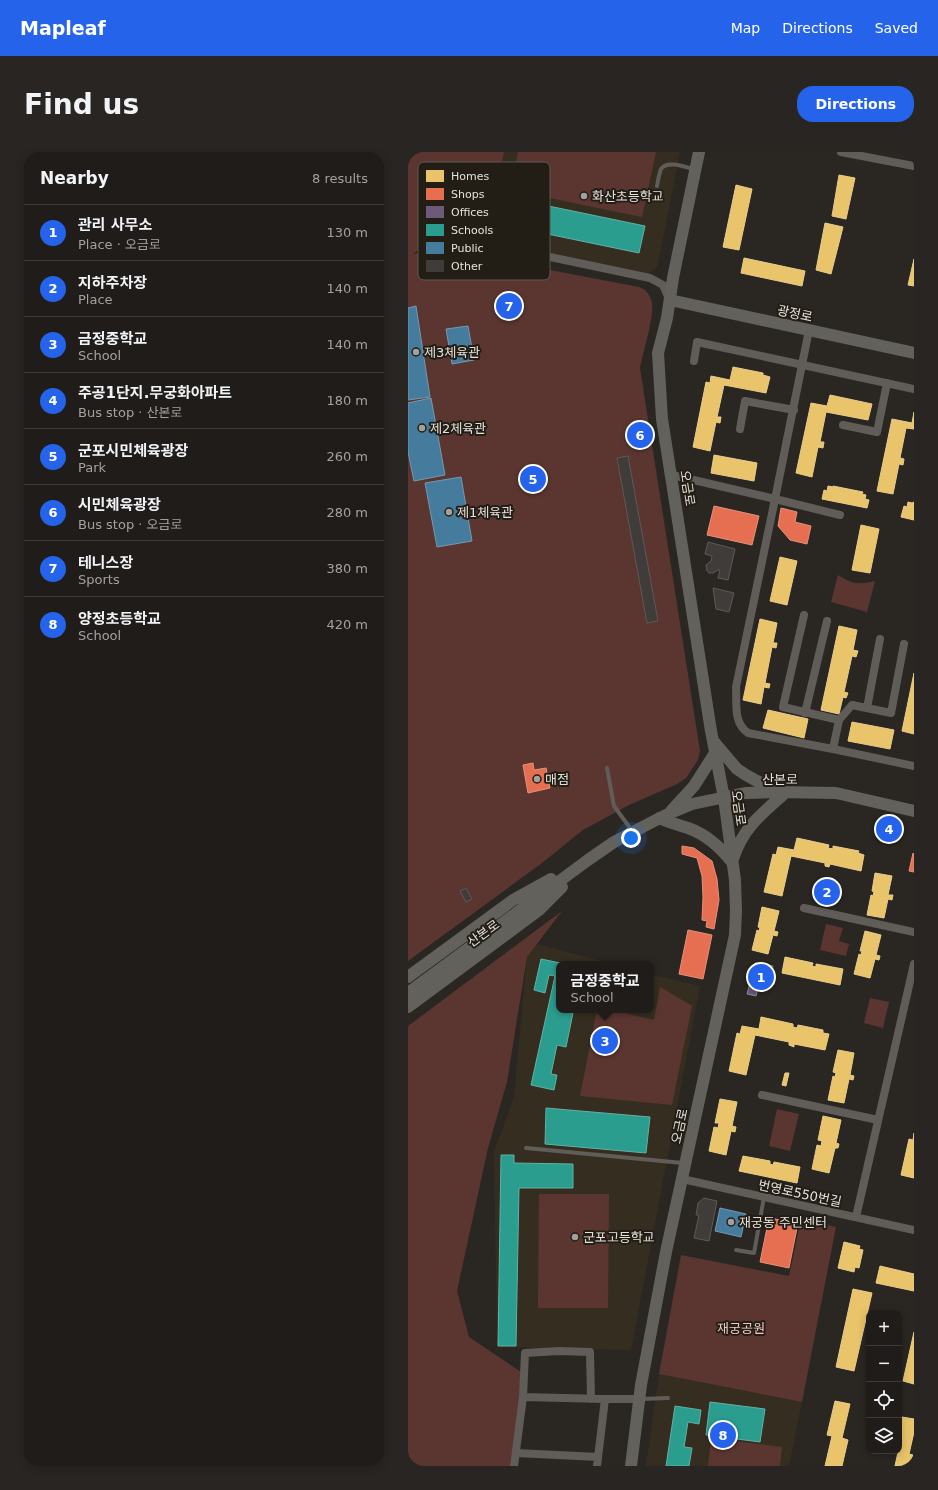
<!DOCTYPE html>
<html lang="en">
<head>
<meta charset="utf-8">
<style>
  :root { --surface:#201c1a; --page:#282523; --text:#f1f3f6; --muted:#a2a1a2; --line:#3d3a39; --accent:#2563eb }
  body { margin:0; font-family:"DejaVu Sans","Noto Sans KR",sans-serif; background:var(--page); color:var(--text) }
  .controls { position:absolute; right:12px; bottom:12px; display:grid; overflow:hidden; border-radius:8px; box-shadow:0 2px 10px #0003 }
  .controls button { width:36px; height:36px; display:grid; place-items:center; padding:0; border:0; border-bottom:1px solid var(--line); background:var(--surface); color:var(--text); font:20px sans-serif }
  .you { position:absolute; left:223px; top:686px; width:14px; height:14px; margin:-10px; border:3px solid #fff; border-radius:50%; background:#1a73e8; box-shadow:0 0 0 6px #1a73e833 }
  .badge { display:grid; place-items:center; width:26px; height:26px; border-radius:50%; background:var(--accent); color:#fff; font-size:13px; font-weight:700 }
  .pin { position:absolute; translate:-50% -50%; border:2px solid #fff; box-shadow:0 1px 4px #0006 }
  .popup { position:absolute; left:148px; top:809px; width:98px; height:52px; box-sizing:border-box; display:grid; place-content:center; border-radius:8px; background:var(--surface); filter:drop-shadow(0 1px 3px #0005); font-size:13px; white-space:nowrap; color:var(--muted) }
  .popup b { font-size:15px; color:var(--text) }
  .popup::after { content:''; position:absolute; left:50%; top:100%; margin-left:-8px; border:8px solid transparent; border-top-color:var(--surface) }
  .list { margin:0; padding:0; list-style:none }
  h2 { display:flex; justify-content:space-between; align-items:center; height:52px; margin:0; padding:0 16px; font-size:17px }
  h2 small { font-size:13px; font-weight:400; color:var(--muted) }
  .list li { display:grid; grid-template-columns:26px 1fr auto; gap:12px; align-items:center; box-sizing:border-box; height:56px; padding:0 16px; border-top:1px solid var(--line) }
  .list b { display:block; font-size:15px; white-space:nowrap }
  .list p { margin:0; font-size:13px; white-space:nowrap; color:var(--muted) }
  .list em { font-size:13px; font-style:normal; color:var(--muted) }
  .icon { flex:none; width:22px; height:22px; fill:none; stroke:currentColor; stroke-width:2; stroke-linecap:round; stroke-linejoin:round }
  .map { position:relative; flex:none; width:506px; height:1314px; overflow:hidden; border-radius:16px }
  header { display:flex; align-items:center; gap:24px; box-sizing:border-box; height:56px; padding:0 20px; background:var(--accent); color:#fff }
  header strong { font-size:19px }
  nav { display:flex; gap:22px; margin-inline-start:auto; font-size:14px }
  .intro { display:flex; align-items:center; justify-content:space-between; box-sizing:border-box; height:96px; padding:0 24px }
  h1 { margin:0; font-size:28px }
  .button { padding:10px 18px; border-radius:16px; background:var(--accent); color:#fff; font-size:14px; font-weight:700 }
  main { display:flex; gap:24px; padding:0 24px }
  aside { flex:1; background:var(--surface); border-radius:16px; box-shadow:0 2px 10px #0003 }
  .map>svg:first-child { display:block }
  .built { fill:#352e20 }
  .green { fill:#5b3631 }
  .homes { fill:#e9c46a; stroke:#e8cc8c }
  .shops { fill:#e76f51; stroke:#e6917a }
  .offices { fill:#6d597a; stroke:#918297 }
  .schools { fill:#2a9d8f; stroke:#62b1a6 }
  .public { fill:#457b9d; stroke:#7599b0 }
  .building { fill:#403c39; stroke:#5d5956 }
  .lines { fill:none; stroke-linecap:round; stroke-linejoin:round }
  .lane { stroke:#605d59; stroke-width:4 }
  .street { stroke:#605d59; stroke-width:8 }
  .secondary { stroke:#63615b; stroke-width:12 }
  .poi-dot { fill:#a39f9a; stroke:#231e15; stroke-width:1.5 }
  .labels { text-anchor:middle; stroke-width:4; stroke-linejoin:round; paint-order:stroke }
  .poi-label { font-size:13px; fill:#e4e0db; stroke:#231e15; text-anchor:start }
  .street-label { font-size:13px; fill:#e4e0db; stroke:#231e15 }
  .park-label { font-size:13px; fill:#f3c9c3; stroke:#231e15 }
  .key { fill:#231e15; stroke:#5d5850; stroke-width:1 }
  .key-label { font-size:11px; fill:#e4e0db }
</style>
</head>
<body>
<header>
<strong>Mapleaf</strong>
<nav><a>Map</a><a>Directions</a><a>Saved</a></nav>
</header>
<div class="intro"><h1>Find us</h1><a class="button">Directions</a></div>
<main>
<aside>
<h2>Nearby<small>8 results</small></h2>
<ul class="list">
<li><span class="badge">1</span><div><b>관리 사무소</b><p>Place · 오금로</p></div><em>130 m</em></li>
<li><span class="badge">2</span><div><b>지하주차장</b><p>Place</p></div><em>140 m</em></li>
<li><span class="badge">3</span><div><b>금정중학교</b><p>School</p></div><em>140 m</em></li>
<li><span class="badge">4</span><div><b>주공1단지.무궁화아파트</b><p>Bus stop · 산본로</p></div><em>180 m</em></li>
<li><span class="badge">5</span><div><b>군포시민체육광장</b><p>Park</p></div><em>260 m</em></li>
<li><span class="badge">6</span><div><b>시민체육광장</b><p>Bus stop · 오금로</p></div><em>280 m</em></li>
<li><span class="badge">7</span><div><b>테니스장</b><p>Sports</p></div><em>380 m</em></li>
<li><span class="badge">8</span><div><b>양정초등학교</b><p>School</p></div><em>420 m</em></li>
</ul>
</aside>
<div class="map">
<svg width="506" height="1314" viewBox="0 0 506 1314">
  <rect width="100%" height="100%" fill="#2a2622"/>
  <!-- built -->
  <path class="built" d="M96 0H272L250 112 247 117 238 123 80 88Z
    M129 792 205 812H151V858H243V822L292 834 223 1198 89 1195 86 1000 106 945 119 805Z
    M251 1222 394 1250 381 1314H238Z"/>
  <!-- green -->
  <path class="green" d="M0 0H96L80 88 34 81 5 102 37 98 231 135C238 137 243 144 244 151 246 165 235 201 232 216L292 599 290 608 278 626 269 632 221 653 175 678 134 711 0 809Z
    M110 0H248L234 65 102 38Z
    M430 423C444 432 451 433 467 429L459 460 423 450Z
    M154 759 119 805 99 930 80 996 49 1139 61 1185 116 1222 102 1314H0V874Z
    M418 772 435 776 431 789 441 792 438 804 412 798Z
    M252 835 284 854 264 953 172 944 189 858H203L246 868Z
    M462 846 481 850 475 876 456 871Z
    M369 957 391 962 382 999 361 994Z
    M131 1042H201L200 1156H130Z
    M393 1067 428 1075 394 1250 251 1222 273 1103 381 1124Z
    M303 1286 374 1295 372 1314H300Z"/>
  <!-- homes -->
  <path class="homes" d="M431 23 447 26 438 67 424 64Z
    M328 33 344 37 331 98 315 95Z
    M417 71 435 75 423 122 408 118Z
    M336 106 397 119 394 134 333 121Z
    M506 107V134L500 133Z
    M325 215 355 221V223L362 225 358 241 316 233 309 265H313L312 271 308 270 302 299 285 295 298 230 302 231 303 224 322 228Z
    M422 243 464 252 460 268 418 260 412 290H416L415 296 410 295 404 325 388 321 403 251 419 254Z
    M506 260V277L498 276 492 306 496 307 495 313 491 312 485 342 469 339 484 267 504 271Z
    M306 303 349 311 346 329 303 321Z
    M420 334 425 335V334L455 340 454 342 458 343 457 347 461 348 459 356 414 347 416 338 419 339Z
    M500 350 504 351 506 350V368L493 365 496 354 499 355Z
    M453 373 471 377 462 421 444 418Z
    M372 405 389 409 379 453 362 449Z
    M352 467 369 471 365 491H369L368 496 364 495 357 531 362 532 361 536 356 535 353 552 335 548Z
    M431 474 449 478 445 498 450 499 448 505 444 504 436 540 440 541 438 546 435 545 431 562 413 558Z
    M506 521V582L494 579Z
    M360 558 400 567 396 586 355 576Z
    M444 570 486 578 482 597 440 589Z
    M389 686 421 693 420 696 425 697V694L451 699 450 701 456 703 453 719 422 712 421 715 417 714V711L383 704 374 744 356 740 365 702 368 703 370 695 386 698Z
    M467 721 484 724 480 743H485L484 748 480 747 476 766 459 763 463 743 465 744 466 740 464 739Z
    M418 733 422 734 419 747 415 746Z
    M354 755 371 759 366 779 370 780 369 784 365 783 360 802 344 798 349 778 351 779 352 776 350 775Z
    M457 779 473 783 468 803 472 804 471 808 467 807 462 826 446 822 451 802 453 803 454 799H452Z
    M377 805 405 811 404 814 408 815V812L435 817 432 833 374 821Z
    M353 865 385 872V875L389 876 390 873 415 878V881L421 882 417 898 386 892V895L381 893V890L347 883 338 923 321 919 329 881 332 882 334 874 351 877Z
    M430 898 446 901 442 923 446 924 445 928 441 927 436 951 420 948 425 924 427 925 428 921 425 920Z
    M377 921H381L378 934 374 933Z
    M312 947 329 950 324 974 328 975 327 980 323 979 318 1003 301 999 306 975 310 976 311 971H307Z
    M415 964 433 968 428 991 431 992 430 996H427L421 1021 404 1017 409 993 413 994 414 989 410 988Z
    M506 981V1026L493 1023 501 987 505 988Z
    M335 1004 362 1009V1012L365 1013 366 1010 392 1015 389 1031 331 1019Z
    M436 1090 452 1094 451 1097 455 1098 451 1116 447 1115 446 1120 430 1116Z
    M472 1114 506 1122V1139L468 1131Z
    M445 1137 464 1141 446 1219 428 1215Z
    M506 1180V1232L495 1229Z
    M427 1249 442 1252 434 1286 440 1288 434 1314H417L424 1284 419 1283Z
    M494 1265 506 1267V1280L501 1302 505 1303 503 1314H487L490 1300 486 1299H491V1277Z"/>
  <!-- shops -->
  <path class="shops" d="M306 354 351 364 344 393 299 383Z
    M373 356 389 360 387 370 403 374 399 392 382 388 370 374Z
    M125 611 126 618 138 616 142 636 120 641 115 613Z
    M274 694 286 696 304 709 309 727 311 748 306 777 298 775 299 769 294 768 295 745 294 724 289 706 274 702Z
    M505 701 506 702V720L501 719Z
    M280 778 304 783 295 827 271 822Z
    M361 1066 390 1071 381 1116 352 1110Z"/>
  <!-- offices -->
  <path class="offices" d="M347 811 365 814 360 838 350 836 348 844 339 842Z"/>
  <!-- schools -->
  <path class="schools" d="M102 46 237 74 231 101 96 73Z
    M133 807 157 812H151V858L165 861 158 895 149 893 143 922 149 923 146 938 123 933 147 824 141 823 137 841 126 838Z
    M138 956 242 965 238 1001 137 992Z
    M93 1003H106V1011L165 1012V1036H111L108 1194H90Z
    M302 1250 357 1257 352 1290 298 1283Z
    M267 1254 293 1258 291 1272 280 1270 276 1295 284 1296 281 1314H258Z"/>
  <!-- public -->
  <path class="public" d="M8 154 22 245 0 248V156Z
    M60 174 66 208 44 212 38 177Z
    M23 246 37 323 6 329 0 300V251Z
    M53 325 64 389 29 395 17 331Z
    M312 1056 338 1062 333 1085 307 1079Z"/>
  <!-- building -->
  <path class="building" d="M220 304 250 469 239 471 209 306Z
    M300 390 327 397 320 428 310 426 312 418H310L305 421H301L299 419 298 413 303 409 304 404 297 402Z
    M305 436 326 441 321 460 308 457Z
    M58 736 64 747 58 750 52 739Z
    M296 1046 309 1049 301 1089 286 1086 291 1063H288L290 1051Z"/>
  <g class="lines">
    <!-- lane -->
    <path class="lane" d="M249 34C250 29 251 22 253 17 259 8 277 15 285 17
      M199 616 206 654 225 680
      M118 996 275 1011
      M328 1098 346 1101 356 1045
      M233 1247 260 1246"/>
    <!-- street -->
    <path class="street" d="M433 0 506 14
      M52 86 242 126 255 133 261 147
      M286 209 289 190 506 237
      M435 273 469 280 479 231
      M332 277 337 249 386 258
      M264 323 367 347 401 178
      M432 363 367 347 328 535C329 553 325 570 340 581L425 597 506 614
      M396 463 375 555 431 568 425 597
      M459 556 472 487
      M397 561 419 469
      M431 568 444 553 483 561 496 492
      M396 756 506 780
      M354 943 470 968
      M274 1027 506 1078
      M448 1065 506 812
      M115 1245 117 1201 151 1199 182 1200 183 1247
      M108 1301 190 1305
      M106 1314 115 1245 197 1247H231
      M189 1314 197 1247"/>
    <!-- secondary -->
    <path class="secondary" d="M262 148 506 201
      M306 590 329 617 338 623 367 639
      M263 659 286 634 307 601
      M251 666C260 670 270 673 280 676 297 682 313 696 324 710
      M325 707C335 675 354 662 378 640
      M0 825 105 748 143 727
      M0 841 180 708 206 690 246 669 260 662 284 652 337 641 368 640 428 641 506 659
      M0 855 131 758 154 735
      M223 1314 233 1233 258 1100 327 783 328 759 327 728 316 646 303 579 254 267 250 201 259 166 265 126 291 0"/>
  </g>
  <!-- markers -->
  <g class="poi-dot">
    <circle cx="176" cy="44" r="4"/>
    <circle cx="8" cy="200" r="4"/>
    <circle cx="14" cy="276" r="4"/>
    <circle cx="41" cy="360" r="4"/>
    <circle cx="129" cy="627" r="4"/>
    <circle cx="323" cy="1070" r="4"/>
    <circle cx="167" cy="1085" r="4"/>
  </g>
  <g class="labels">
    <!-- poi labels -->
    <g class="poi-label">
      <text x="184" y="49">화산초등학교</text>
      <text x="16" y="205">제3체육관</text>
      <text x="22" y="281">제2체육관</text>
      <text x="49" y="365">제1체육관</text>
      <text x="137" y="632">매점</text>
      <text x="331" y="1075">재궁동 주민센터</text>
      <text x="175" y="1090">군포고등학교</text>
    </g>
    <!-- street labels -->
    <g class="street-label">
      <text transform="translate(387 161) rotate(12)" y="5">광정로</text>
      <text transform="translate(280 336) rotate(81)" y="5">오금로</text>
      <text x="372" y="632">산본로</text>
      <text transform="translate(331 656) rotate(82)" y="5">오금로</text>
      <text transform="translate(75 781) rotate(-36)" y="5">산본로</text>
      <text transform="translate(271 974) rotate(-78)" y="5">오금로</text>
      <text transform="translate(392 1041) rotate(12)" y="5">번영로550번길</text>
    </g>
    <!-- park labels -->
    <g class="park-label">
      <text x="333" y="1181">재궁공원</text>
    </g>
  </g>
  <!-- legend -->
  <rect x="10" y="10" width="132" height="118" rx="6" class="key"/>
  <rect x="18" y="18" width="18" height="12" fill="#e9c46a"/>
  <rect x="18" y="36" width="18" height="12" fill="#e76f51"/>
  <rect x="18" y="54" width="18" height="12" fill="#6d597a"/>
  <rect x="18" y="72" width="18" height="12" fill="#2a9d8f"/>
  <rect x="18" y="90" width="18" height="12" fill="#457b9d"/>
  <rect x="18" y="108" width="18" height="12" fill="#403c39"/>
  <g class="key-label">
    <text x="43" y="28">Homes</text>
    <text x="43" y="46">Shops</text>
    <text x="43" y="64">Offices</text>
    <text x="43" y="82">Schools</text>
    <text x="43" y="100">Public</text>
    <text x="43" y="118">Other</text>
  </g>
</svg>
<div class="controls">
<button>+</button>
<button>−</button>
<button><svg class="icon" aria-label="locate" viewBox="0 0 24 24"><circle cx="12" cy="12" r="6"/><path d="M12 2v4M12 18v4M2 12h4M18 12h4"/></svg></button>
<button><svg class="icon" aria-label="layers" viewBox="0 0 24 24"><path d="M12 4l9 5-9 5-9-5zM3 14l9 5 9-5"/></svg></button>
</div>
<div class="you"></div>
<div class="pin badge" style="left:353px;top:825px">1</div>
<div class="pin badge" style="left:419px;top:740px">2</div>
<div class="pin badge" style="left:197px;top:889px">3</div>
<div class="popup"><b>금정중학교</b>School</div>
<div class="pin badge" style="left:481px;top:677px">4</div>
<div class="pin badge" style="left:125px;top:327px">5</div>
<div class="pin badge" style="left:232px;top:283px">6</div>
<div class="pin badge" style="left:101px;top:154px">7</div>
<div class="pin badge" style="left:315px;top:1283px">8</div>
</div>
</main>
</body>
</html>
